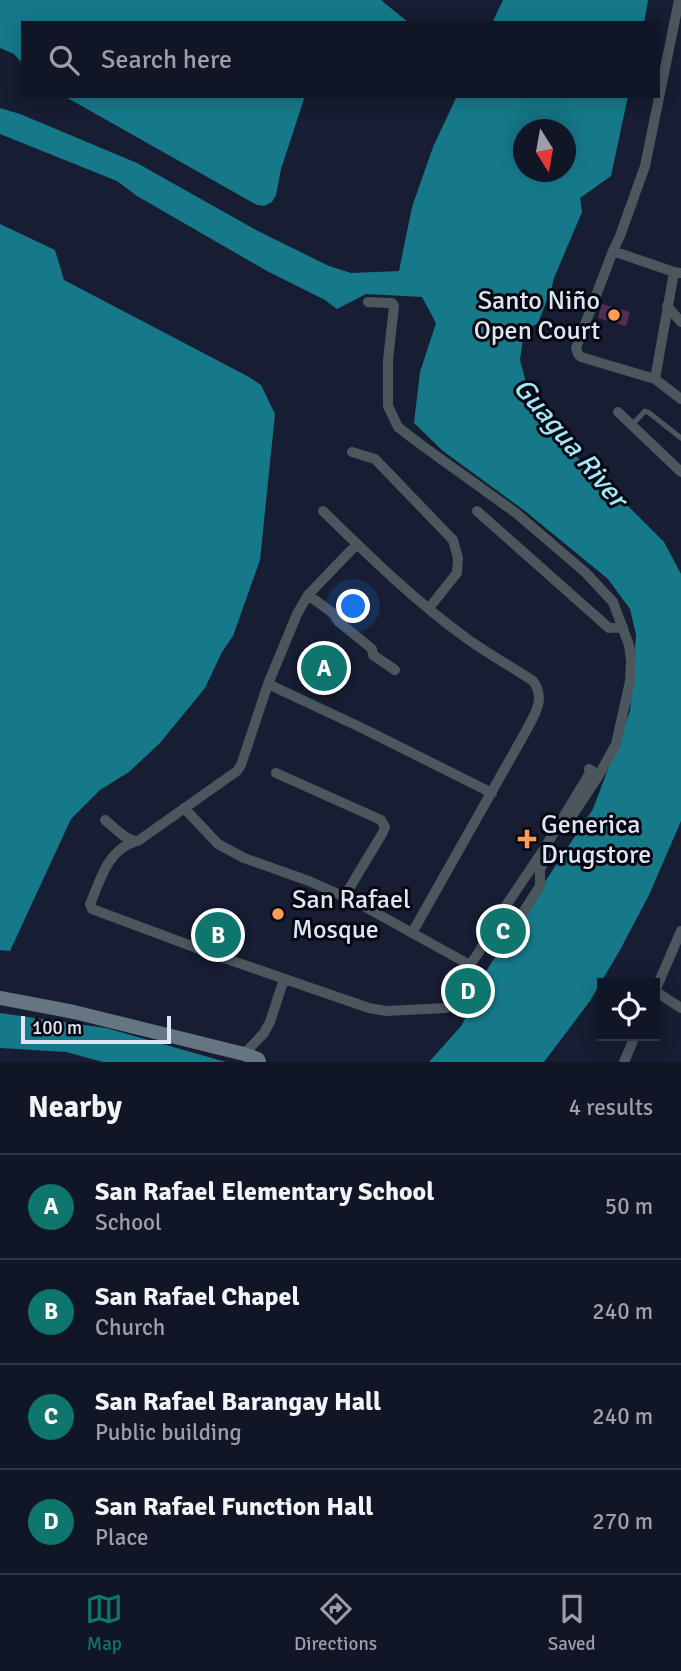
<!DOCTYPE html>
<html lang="en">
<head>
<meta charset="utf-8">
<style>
  :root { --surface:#111626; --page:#1e2332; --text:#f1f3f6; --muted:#9c9fa7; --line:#303543; --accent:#0f766e }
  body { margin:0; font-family:Signika,sans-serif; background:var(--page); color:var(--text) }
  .controls { position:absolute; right:21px; bottom:21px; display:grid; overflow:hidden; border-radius:0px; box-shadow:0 4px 18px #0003 }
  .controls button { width:63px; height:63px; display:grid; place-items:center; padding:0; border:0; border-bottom:2px solid var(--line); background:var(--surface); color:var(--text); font:35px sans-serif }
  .compass { position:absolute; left:513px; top:119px; width:63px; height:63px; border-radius:50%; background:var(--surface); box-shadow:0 4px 18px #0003; rotate:169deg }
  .scale { position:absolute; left:21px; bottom:18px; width:150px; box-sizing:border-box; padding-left:7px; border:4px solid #e0e5f3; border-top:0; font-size:19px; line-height:24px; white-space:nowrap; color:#e0e5f3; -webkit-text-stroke:5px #060811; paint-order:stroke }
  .you { position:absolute; left:354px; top:607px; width:24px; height:24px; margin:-18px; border:5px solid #fff; border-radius:50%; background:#1a73e8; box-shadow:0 0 0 10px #1a73e833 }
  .badge { display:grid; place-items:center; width:46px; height:46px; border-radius:50%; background:var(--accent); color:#fff; font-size:23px; font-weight:700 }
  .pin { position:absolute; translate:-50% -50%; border:4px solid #fff; box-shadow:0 2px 7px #0006 }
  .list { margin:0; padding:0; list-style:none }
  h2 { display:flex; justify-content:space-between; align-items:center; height:91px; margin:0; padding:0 28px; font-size:30px }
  h2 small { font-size:23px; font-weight:400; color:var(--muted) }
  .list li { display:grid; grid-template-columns:46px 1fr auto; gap:21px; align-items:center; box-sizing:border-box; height:105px; padding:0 28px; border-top:2px solid var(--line) }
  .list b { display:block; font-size:26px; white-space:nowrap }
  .list p { margin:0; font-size:23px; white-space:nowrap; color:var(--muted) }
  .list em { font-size:23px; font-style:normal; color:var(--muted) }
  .icon { flex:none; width:38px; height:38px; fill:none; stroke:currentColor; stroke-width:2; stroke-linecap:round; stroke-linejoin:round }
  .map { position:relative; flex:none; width:681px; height:1062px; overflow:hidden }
  .search { position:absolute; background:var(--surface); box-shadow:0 4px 18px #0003; left:21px; right:21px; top:21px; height:77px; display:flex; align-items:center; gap:18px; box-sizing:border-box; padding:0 24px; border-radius:0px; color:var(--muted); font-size:26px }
  .sheet { height:511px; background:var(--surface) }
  nav { display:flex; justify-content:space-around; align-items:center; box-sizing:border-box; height:98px; border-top:2px solid var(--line); background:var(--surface); font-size:19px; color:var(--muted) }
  nav a { display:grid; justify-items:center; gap:4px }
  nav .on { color:var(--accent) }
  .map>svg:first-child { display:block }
  .green { fill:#542e52 }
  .water { fill:#16798a; fill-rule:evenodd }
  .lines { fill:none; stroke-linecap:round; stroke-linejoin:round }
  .service { stroke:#4c565d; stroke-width:5 }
  .minor { stroke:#4c565d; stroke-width:10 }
  .secondary { stroke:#657581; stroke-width:14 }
  .poi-dot { fill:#fd9c55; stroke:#060811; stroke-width:2.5 }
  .labels { text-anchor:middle; stroke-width:6; stroke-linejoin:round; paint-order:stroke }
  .poi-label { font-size:26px; fill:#e0e5f3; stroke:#060811; text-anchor:start }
  .water-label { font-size:28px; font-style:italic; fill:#a4e8f7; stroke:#060811 }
</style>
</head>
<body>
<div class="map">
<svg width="681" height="1062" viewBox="0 0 681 1062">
  <rect width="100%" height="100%" fill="#171d32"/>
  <!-- green -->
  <path class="green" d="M602 304 630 312 626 326 598 318Z"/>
  <!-- water -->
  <path class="water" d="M0 0H381L409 23H23V64L14 54 0 48Z
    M503 0H648L644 23H492Z
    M64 96H305L281 169 276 195 272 202 264 206 257 205Z
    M457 96H628L611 176 580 198 582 212 554 278 551 290 538 323 524 332 520 360 534 412 600 481 627 505 664 542 681 574V821L649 895 620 950 590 1001 544 1062H429L462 1025 488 968 593 809 630 711 636 635 630 609 608 579 525 511 443 451 414 423 420 372 436 323 422 297 366 294 337 309 325 300 267 271 137 196 117 181 0 134V108L20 114 137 163 256 230 329 266 351 273 399 271 412 207 433 147ZM524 130H566V172H524Z
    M0 224 55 250 64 280 249 377 261 385 275 414 260 560 233 636 222 652 205 688 160 743 129 772 100 790 71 819 10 951 0 950Z
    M0 1013 106 1028 226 1062H103L66 1052 0 1048Z"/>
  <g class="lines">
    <!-- service -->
    <path class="service" d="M632 425 645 411 648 412 681 438"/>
    <!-- minor -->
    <path class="minor" d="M679 0 645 166 620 236 613 251 576 348 578 354 581 357 655 379 681 399
      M613 251 674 272 680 273
      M667 306 681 322
      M655 379 674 272
      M618 412 681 472
      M352 452 375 459 453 540 458 558 457 573 429 608
      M323 511C369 556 417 603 469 640 490 655 512 667 533 681 546 698 535 714 526 731L412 933
      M477 511 609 628 623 627
      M308 595 334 614 339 622 372 649 373 655 395 670
      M268 684 364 729 492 793
      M276 773 381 820 385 827 382 834 344 897
      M184 808 218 844 244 858 309 881 358 903 470 965
      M570 819 599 775
      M105 820C115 828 126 841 138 841L237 771 241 765 268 684 297 614 308 595 357 544
      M134 842C107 851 101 879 90 904L92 909 221 957 369 1008 386 1011 446 1008 450 1006 470 965 479 952 493 925 544 849 588 776 590 772 589 769 599 775 616 744 630 681 631 661 629 645 613 602 586 573 516 513 420 444 398 427 388 406V360L394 306 392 303H389L368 302
      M485 941 495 945H502L540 886V870L546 856
      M655 991 681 931
      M655 991 681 1008
      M244 1054 264 1033 270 1022 284 979
      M624 1062 635 1036"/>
    <!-- secondary -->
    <path class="secondary" d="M0 998 74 1012 244 1054 258 1059 259 1062"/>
  </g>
  <!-- markers -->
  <g class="poi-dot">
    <circle cx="614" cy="315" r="7"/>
    <path d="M523.5 828.5h7v7h7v7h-7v7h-7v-7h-7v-7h7z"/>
    <circle cx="278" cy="914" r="7"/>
  </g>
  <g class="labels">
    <!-- poi labels -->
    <g class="poi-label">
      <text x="600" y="309" text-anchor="end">Santo Niño<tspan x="600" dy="30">Open Court</tspan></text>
      <text x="541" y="833">Generica<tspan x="541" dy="30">Drugstore</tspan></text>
      <text x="292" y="908">San Rafael<tspan x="292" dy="30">Mosque</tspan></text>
    </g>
    <!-- water labels -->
    <g class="water-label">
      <text transform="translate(571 442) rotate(50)" y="10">Guagua River</text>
    </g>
  </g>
</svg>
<div class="controls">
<button><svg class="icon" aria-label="locate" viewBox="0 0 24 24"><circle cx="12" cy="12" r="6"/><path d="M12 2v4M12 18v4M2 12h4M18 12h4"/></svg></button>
</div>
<svg class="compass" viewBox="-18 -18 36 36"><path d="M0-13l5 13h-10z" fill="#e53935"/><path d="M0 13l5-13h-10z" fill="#9c9fa7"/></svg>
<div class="scale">100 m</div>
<div class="you"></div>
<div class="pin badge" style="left:324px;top:668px">A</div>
<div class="pin badge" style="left:218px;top:935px">B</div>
<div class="pin badge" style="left:503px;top:931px">C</div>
<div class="pin badge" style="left:468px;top:991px">D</div>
<div class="search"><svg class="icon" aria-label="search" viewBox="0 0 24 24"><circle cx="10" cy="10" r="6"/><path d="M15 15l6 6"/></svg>Search here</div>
</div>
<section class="sheet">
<h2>Nearby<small>4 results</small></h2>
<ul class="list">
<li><span class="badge">A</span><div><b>San Rafael Elementary School</b><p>School</p></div><em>50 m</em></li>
<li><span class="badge">B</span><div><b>San Rafael Chapel</b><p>Church</p></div><em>240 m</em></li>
<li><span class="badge">C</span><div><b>San Rafael Barangay Hall</b><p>Public building</p></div><em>240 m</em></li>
<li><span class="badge">D</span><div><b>San Rafael Function Hall</b><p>Place</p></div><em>270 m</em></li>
</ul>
</section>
<nav>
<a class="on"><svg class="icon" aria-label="map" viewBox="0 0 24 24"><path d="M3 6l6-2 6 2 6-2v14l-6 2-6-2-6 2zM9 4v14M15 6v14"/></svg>Map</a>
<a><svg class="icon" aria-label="directions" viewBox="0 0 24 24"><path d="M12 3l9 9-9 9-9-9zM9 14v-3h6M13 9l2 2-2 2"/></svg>Directions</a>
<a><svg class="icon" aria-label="saved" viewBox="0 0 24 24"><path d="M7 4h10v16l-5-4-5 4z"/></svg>Saved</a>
</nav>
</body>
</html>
